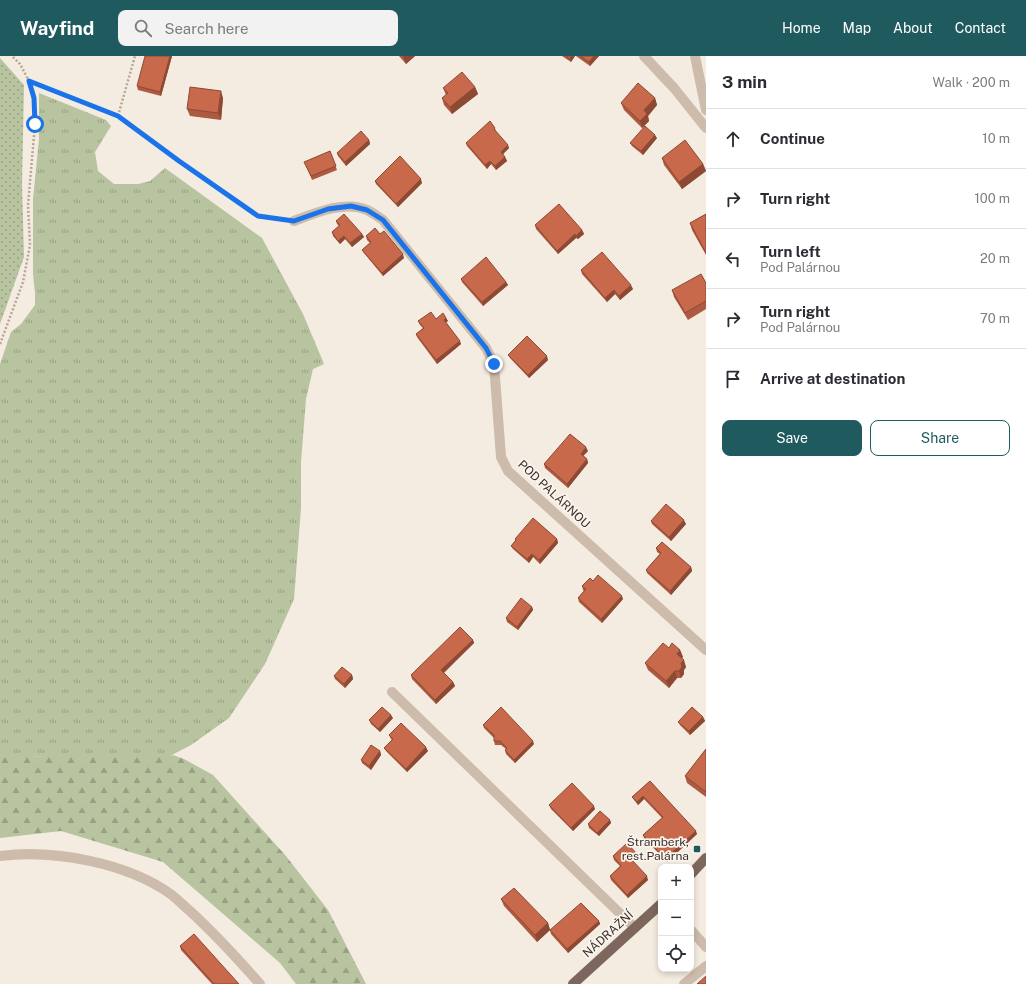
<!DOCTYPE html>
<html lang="en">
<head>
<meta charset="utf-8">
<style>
  :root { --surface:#fff; --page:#f2f2f3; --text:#2b2b33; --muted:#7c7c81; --line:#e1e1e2; --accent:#1f5a5e }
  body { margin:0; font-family:"Public Sans",sans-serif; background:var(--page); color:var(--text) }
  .controls { position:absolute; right:12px; bottom:12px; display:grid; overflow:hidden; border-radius:8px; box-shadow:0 2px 6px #0003 }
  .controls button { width:36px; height:36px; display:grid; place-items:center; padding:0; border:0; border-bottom:1px solid var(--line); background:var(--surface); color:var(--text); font:20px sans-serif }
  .stop { position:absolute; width:12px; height:12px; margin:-9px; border:3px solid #1a73e8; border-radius:50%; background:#fff }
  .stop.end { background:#1a73e8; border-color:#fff; box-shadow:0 1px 4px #0008 }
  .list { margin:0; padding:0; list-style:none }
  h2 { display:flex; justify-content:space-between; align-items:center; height:52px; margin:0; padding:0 16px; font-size:17px }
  h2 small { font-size:13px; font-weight:400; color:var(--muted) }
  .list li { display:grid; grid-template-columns:26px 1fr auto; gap:12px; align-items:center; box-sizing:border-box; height:60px; padding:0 16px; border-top:1px solid var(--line) }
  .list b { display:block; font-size:15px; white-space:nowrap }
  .list p { margin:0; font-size:13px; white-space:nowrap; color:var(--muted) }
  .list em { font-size:13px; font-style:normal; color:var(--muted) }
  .actions { display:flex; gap:8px; padding:12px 16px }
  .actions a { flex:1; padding:9px 0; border:1px solid var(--accent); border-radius:8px; text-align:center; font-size:14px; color:var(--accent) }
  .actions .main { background:var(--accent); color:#fff }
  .icon { flex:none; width:22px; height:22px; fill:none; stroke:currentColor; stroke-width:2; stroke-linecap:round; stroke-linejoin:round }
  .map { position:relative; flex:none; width:706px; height:928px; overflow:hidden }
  header { display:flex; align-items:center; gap:24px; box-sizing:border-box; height:56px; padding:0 20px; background:var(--accent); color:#fff }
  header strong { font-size:19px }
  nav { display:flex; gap:22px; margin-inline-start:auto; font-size:14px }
  .search { width:280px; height:36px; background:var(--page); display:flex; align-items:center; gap:10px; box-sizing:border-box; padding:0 14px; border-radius:8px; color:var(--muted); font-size:15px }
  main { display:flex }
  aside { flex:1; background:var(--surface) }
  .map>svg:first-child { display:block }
  .grass { fill:url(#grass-tufts) }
  .forest { fill:url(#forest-firs) }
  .garden { fill:url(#garden-dots) }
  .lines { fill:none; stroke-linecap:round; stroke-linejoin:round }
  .path { stroke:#b9a596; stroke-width:2.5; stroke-dasharray:2 2; stroke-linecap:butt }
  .minor { stroke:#cdbbac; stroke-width:10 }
  .major { stroke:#7d675c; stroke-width:10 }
  .wall { fill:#ac5a40 }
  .shaded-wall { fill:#8c4a34 }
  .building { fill:#c8694b; stroke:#8c4a34 }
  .route { stroke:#1a73e8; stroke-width:5 }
  .poi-dot { fill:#1f5a5e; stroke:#fbf5ee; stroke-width:1.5 }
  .labels { text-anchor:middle; stroke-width:3.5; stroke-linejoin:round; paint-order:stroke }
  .street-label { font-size:12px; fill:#3b302b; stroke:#fbf5ee }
  .poi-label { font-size:12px; fill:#3b302b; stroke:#fbf5ee; text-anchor:end }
</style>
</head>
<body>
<header>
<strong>Wayfind</strong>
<div class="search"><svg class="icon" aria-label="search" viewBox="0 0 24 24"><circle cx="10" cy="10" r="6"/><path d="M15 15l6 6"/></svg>Search here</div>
<nav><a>Home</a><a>Map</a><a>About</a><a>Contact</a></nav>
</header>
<main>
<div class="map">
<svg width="706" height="928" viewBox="0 0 706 928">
  <defs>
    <pattern id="grass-tufts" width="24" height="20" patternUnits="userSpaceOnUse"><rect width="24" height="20" fill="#b8c4a0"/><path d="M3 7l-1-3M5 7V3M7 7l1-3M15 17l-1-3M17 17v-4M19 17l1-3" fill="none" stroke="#97a083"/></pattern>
    <pattern id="forest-firs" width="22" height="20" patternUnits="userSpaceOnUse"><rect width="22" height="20" fill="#b8c4a0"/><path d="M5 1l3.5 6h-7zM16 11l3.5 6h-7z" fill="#97a083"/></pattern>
    <pattern id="garden-dots" width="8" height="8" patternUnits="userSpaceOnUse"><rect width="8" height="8" fill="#b8c4a0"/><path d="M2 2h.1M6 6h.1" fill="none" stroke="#97a083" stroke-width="1.8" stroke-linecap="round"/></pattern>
  </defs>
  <rect width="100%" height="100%" fill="#f4ebe1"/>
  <!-- grass -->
  <path class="grass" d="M39 37 106 64 111 70 95 96 98 115 114 128H138L150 125 165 112 262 182 303 258 324 308 313 313 306 343 301 406V452L294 543 265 608 229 662 191 689 170 700H47L1 703 0 702V308L11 276 21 268 35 249V237L33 218V143L39 83Z"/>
  <!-- forest -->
  <path class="forest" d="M173 699 184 703 213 719 286 800 328 854 366 928H296L280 907 163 806 61 775 0 782V702L47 700H170Z"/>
  <!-- garden -->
  <path class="garden" d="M0 2 24 29 22 128 24 201 0 268Z"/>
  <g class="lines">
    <!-- path -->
    <path class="path" d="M29 25 118 60 179 105 258 160 280 163
      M118 60 135 0
      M0 288 23 226 30 189 28 149 35 68 34 42 29 25 20 8 12 0"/>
    <!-- minor -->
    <path class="minor" d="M644 0 674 32 706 72
      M695 0 706 54
      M294 165C315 157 345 144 367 154 372 156 378 161 383 164L486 292 494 308 501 401 508 415 706 594
      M392 636 635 872
      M0 800C54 793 128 807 172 839 178 844 184 850 190 855 215 878 238 903 260 928
      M691 874 706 891
      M684 928 706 910"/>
    <!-- major -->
    <path class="major" d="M691 818 706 802
      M573 928 661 848"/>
  </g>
  <!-- wall -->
  <path class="wall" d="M172 0 161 40 138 34 137 30Z
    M399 0H415L406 8Z
    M562 0H575L571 6Z
    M576 0H599L590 10Z
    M475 31 478 38 452 58 444 49 442 42 446 39 443 32Z
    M223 42 221 64 190 60 187 53Z
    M655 42 657 49 648 60 649 65 642 72 624 54 621 47Z
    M495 72 496 76 509 92 503 98 505 101 507 105 496 114 491 108 487 113 467 90 466 87Z
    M657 82 643 99 632 90 630 87Z
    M369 84 370 88 346 110 338 100 337 97Z
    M330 95 337 114 312 124 306 109Z
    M662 102 703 108 706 115 682 133 664 109Z
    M375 125 422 127 398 151 376 128Z
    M706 158V199L692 174 690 167Z
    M336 165 362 178 364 181 352 191 345 183 340 188 333 180 332 176 339 170 337 168Z
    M535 169 582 174 584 178 578 183 576 182 558 198 536 173Z
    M380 178 404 202 383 220 364 197 362 194 370 187 367 184 366 180Z
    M581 214 633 233 620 244 615 238 607 246 582 218Z
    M461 223 506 226 508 229 483 250 462 226Z
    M706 227V253L688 264 674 241 672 234Z
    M446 262 448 265 446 266 461 288 437 308 417 281 416 278 423 272 420 269 418 265Z
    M508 299 548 304 529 322 510 302Z
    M588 395 583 400 587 403 588 407 568 432 545 412 544 408Z
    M651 465 686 468 671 485 652 468Z
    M515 483H557L558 487 540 508 533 501 529 507 513 493 511 490 515 485Z
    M656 492 691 511 692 515 671 539 647 517 646 514 660 498 657 496Z
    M593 525 623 543 602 567 579 546 578 542 584 535 583 534 582 530Z
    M532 551 533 554 518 574 507 566 506 562Z
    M473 584 474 587 444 617 453 626 455 630 436 648 412 623 411 619Z
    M680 594 683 601 681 602 686 611 684 614V618L681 622H677L669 632 648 614 645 607Z
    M352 619 353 623 345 632 335 623 334 620Z
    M703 661 705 665 690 679 680 669 678 666Z
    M393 662 380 676 371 668 369 664Z
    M483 669 534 688 515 707 506 698 505 694 506 693 501 689H495L494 685V682L484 672Z
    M389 679 428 695 407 716 386 695 384 692 392 684 391 683Z
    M706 693V741L687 727 685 720Z
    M380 695 381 699 371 714 362 707 361 704Z
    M650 725 697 778 667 806 644 782 643 779 662 762 644 743 638 749 634 744 632 741Z
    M549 749 595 753 573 775 551 753Z
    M610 764 611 767 599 780 589 772 588 768Z
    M637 798 638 801 633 806 648 824 628 842 611 824 610 820 620 810 614 804 613 800Z
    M501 843 548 867 550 874 537 886 504 850Z
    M599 865 600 868 568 897 551 878 550 874Z
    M180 890 239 928H212L181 894Z"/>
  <!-- shaded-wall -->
  <path class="shaded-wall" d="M170 0H172L161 40 160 36Z
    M403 0H415L406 8Z
    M571 0H575L571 6 570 3Z
    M594 0H599L590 10 589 6Z
    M475 31 478 38 452 58 450 51Z
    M221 35 223 42 221 64 218 57Z
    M655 42 657 49 648 60 649 65 642 72 640 65 644 54Z
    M655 79 657 82 643 99 641 95Z
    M369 84 370 88 346 110 345 106Z
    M508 89 509 92 502 99 501 96Z
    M505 101 507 105 496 114 495 110Z
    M490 105 491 108 487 113 485 109Z
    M703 108 706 115 682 133 679 126Z
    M421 123 422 127 398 151 396 148Z
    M582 174 584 178 578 183 576 180Z
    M362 178 364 181 352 191 350 187Z
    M575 178 576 182 558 198 557 195Z
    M344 180 345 183 340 188 338 185Z
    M403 198 404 202 383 220 382 217Z
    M506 226 508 229 483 250 482 246Z
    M631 229 633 233 620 244 619 240Z
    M614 234 615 238 607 246 605 242Z
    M446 262 448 265 445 267 444 264Z
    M460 285 461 288 437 308 436 304Z
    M547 300 548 304 529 322 528 319Z
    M586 391 588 395 582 401 581 398Z
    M587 403 588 407 568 432 567 428Z
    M684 464 686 468 671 485 669 481Z
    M557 483 558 487 540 508 539 504Z
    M532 498 533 501 529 507 527 503Z
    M691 511 692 515 671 539 670 535Z
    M622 540 623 543 602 567 601 563Z
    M532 551 533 554 518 574 517 571Z
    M473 584 474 587 442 618 441 614Z
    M680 594 683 601 679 605 677 598Z
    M684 604 686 611 684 614V618L681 622 679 615 681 607Z
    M675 615 677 622 669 632 666 625Z
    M352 619 353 623 345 632 344 628Z
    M453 626 455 630 436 648 435 644Z
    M391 659 393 662 380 676 378 673Z
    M703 661 705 665 690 679 689 675Z
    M533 685 534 688 515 707 514 704Z
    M426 691 428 695 407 716 406 713Z
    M380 695 381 699 371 714 369 710Z
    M643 740 644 743 638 749 637 746Z
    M594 750 595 753 573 775 571 772Z
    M610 764 611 767 599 780 597 777Z
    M696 775 697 778 667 806 665 803Z
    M637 798 638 801 632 807 631 803Z
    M647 820 648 824 628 842 627 839Z
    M599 865 600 868 568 897 567 893Z
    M548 867 550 874 537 886 535 879Z"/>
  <!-- building -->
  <path class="building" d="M145 0H170L160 36 137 30Z
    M566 0H571L570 3Z
    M580 0H594L589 6Z
    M462 16 475 31 450 51 442 42 448 37 443 32Z
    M638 27 655 42 644 54 647 58 640 65 621 47Z
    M190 31 221 35 218 57 187 53Z
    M490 65 495 72 494 73 508 89 501 96 505 101 495 110 490 105 485 109 466 87Z
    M645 70 655 79 641 95 630 87Z
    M361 75 369 84 345 106 337 97Z
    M685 84 703 108 679 126 662 102Z
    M330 95 336 110 311 120 304 106Z
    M400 100 421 123 396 148 375 125Z
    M559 148 582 174 576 180 575 178 557 195 535 169Z
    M344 158 362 178 350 187 344 180 338 185 332 176 340 169 336 165Z
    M706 158V197L690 167Z
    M375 172 380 178 384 175 403 198 382 217 362 194 371 186 366 180Z
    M602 196 631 229 619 240 614 234 605 242 581 214Z
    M486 201 506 226 482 246 461 223Z
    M701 218 706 227V245L685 257 672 234Z
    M431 256 436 263 443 257 446 262 444 264 460 285 436 304 416 278 424 272 418 265Z
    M527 280 547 300 528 319 508 299Z
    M570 378 586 391 581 398 587 403 567 428 544 408Z
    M666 448 684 464 669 481 651 465Z
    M533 462 557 483 539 504 532 498 527 503 511 490 516 484 515 483Z
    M662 486 691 511 670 535 646 514 661 497 656 492Z
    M598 519 622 540 601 563 578 542 586 533 582 530 590 522 593 525Z
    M521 542 532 551 517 571 506 562Z
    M460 571 473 584 441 614 453 626 435 644 411 619Z
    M663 587 669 592 672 587 680 594 677 598 684 604 681 607 682 611 679 615H675L666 625 645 607Z
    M342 611 352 619 344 628 334 620Z
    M382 651 391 659 378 673 369 664Z
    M501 651 533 685 514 704 505 694 507 692 500 685H494V679L483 669Z
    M692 651 703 661 689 675 678 666Z
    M401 667 426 691 406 713 384 692 393 683 389 679Z
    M371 689 380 695 369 710 361 704Z
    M706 693V736L685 720Z
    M650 725 696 775 665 803 643 779 663 761 643 740 637 746 632 741Z
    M572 727 594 750 571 772 549 749Z
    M600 755 610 764 597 777 588 768Z
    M627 787 637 798 631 803 647 820 627 839 610 820 621 810 613 800Z
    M514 832 548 867 535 879 501 843Z
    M581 847 599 865 567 893 550 874Z
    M194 878 239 928H214L180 890Z
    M706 920V928H697Z"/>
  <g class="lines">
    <!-- route -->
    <path class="route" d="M35 68 34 42 29 25 118 60 179 105 258 160 294 165 328 153 351 150 367 154 383 164 486 292 494 308"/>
  </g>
  <!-- markers -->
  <rect class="poi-dot" x="693" y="789" width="8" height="8" rx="2"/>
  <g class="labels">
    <!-- street labels -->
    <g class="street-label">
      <text transform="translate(554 438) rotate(43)" y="4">POD PALÁRNOU</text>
      <text transform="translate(608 878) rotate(-42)" y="4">NÁDRAŽNÍ</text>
    </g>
    <!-- poi labels -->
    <g class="poi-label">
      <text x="689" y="790">Štramberk,<tspan x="689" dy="14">rest.Palárna</tspan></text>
    </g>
  </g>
</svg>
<div class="controls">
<button>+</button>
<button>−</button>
<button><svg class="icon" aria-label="locate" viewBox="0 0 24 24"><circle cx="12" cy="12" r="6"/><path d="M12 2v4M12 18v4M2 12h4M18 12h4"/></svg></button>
</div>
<div class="stop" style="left:35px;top:68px"></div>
<div class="stop end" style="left:494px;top:308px"></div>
</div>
<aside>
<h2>3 min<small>Walk · 200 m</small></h2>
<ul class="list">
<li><svg class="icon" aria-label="ahead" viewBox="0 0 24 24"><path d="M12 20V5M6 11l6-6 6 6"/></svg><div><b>Continue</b></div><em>10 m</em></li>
<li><svg class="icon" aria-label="right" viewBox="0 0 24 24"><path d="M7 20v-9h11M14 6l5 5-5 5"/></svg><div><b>Turn right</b></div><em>100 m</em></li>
<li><svg class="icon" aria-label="left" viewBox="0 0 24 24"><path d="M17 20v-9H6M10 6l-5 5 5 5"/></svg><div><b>Turn left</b><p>Pod Palárnou</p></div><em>20 m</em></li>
<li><svg class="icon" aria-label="right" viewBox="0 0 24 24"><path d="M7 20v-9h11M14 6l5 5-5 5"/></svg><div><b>Turn right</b><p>Pod Palárnou</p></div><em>70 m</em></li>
<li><svg class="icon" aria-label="arrive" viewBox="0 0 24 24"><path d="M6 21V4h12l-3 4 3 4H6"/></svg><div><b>Arrive at destination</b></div></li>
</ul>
<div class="actions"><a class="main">Save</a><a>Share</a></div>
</aside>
</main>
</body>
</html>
